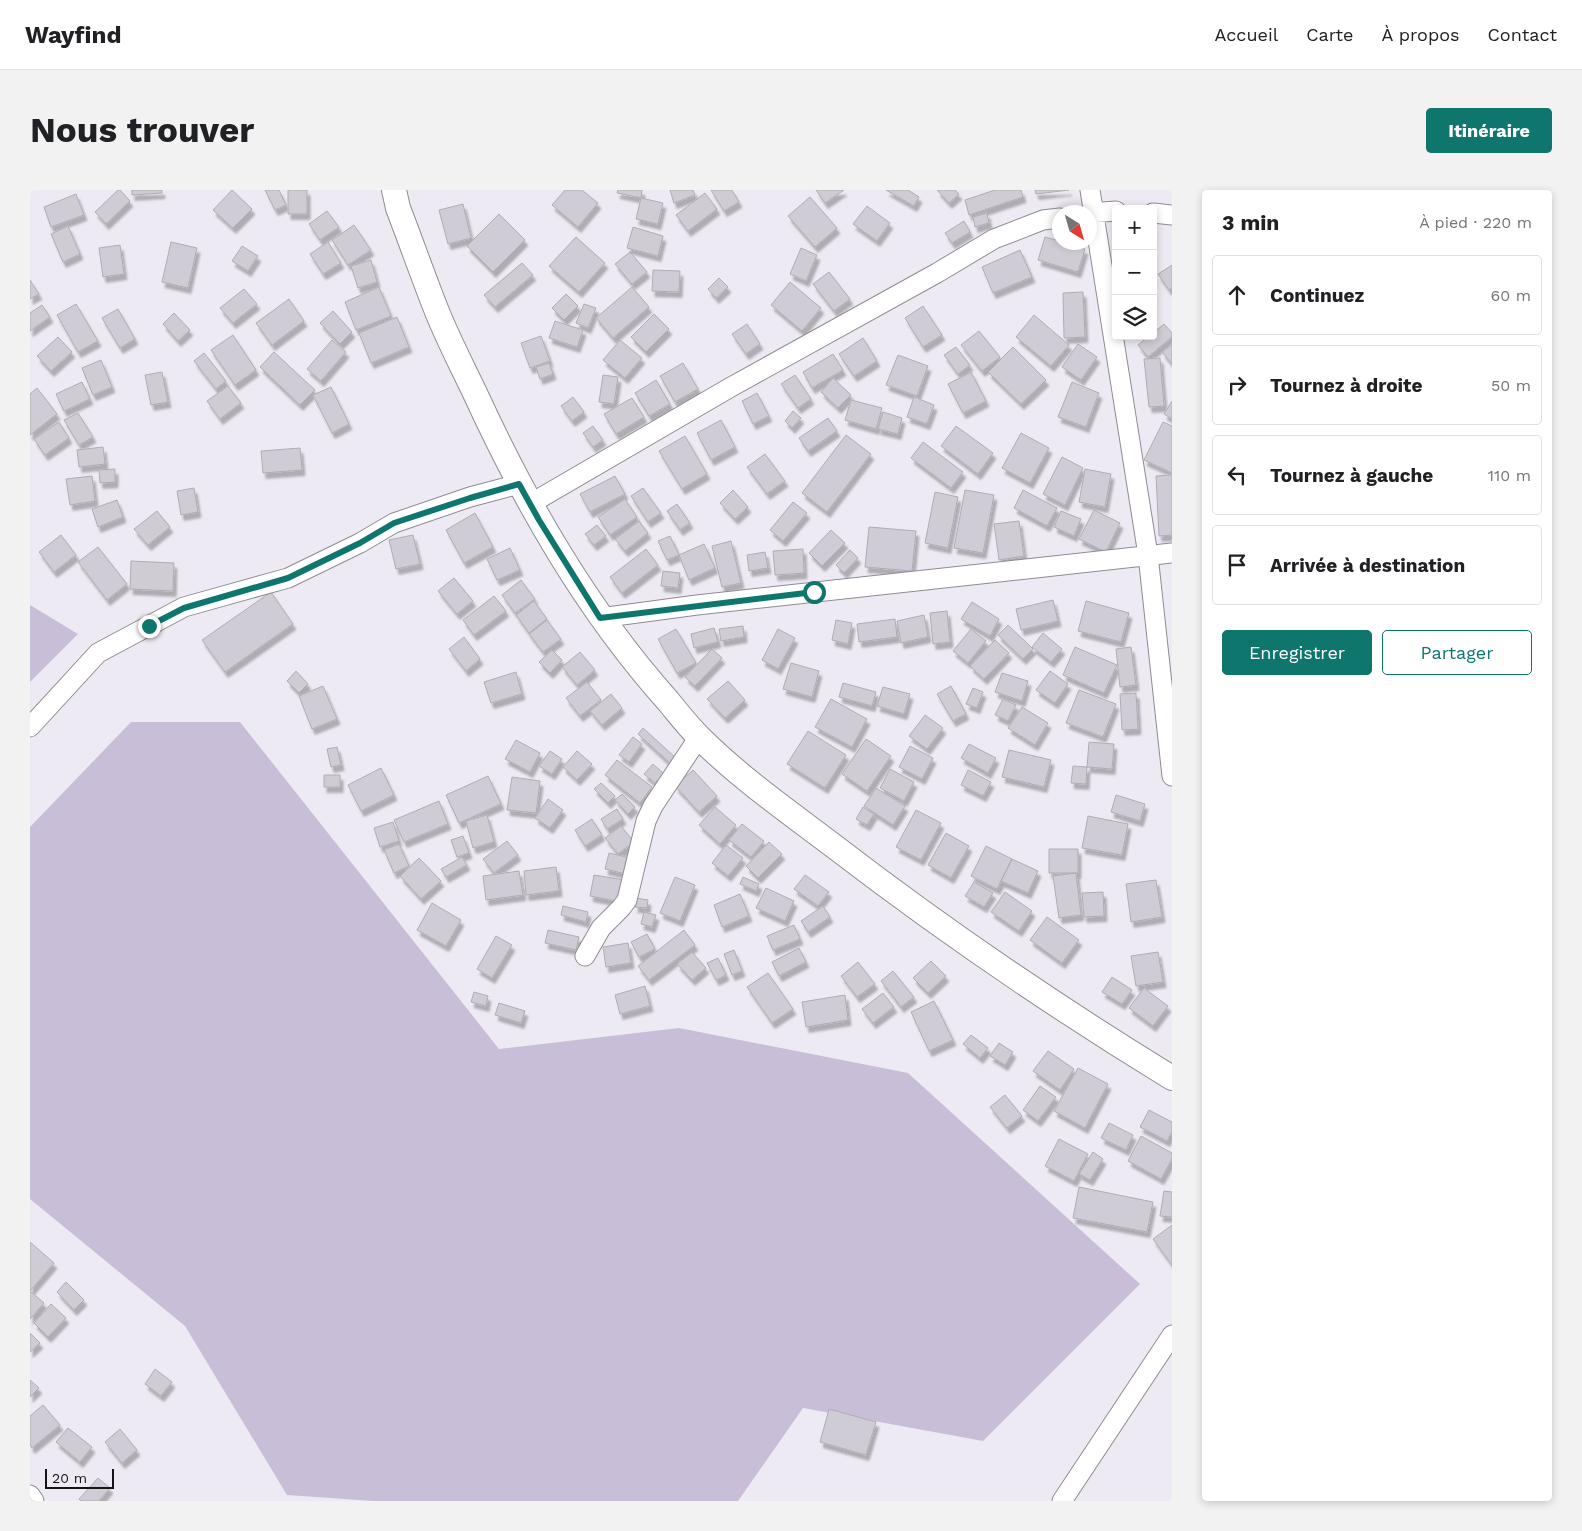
<!DOCTYPE html>
<html lang="fr">
<head>
<meta charset="utf-8">
<style>
  :root { --surface:#fff; --page:#f2f2f2; --text:#202124; --muted:#757577; --line:#e0e0e0; --accent:#0f766e }
  body { margin:0; font-family:"Work Sans",sans-serif; background:var(--page); color:var(--text) }
  .controls { position:absolute; right:15px; top:15px; display:grid; overflow:hidden; border-radius:5px; box-shadow:0 2px 8px #0003 }
  .controls button { width:45px; height:45px; display:grid; place-items:center; padding:0; border:0; border-bottom:1px solid var(--line); background:var(--surface); color:var(--text); font:25px sans-serif }
  .compass { position:absolute; left:1022px; top:15px; width:45px; height:45px; border-radius:50%; background:var(--surface); box-shadow:0 2px 8px #0003; rotate:143deg }
  .scale { position:absolute; left:15px; bottom:12px; width:69px; box-sizing:border-box; padding-left:5px; border:2px solid #141316; border-top:0; font-size:14px; line-height:18px; white-space:nowrap; color:#141316; -webkit-text-stroke:4px #eeeaf3; paint-order:stroke }
  .stop { position:absolute; width:15px; height:15px; margin:-11px; border:4px solid #0f766e; border-radius:50%; background:#fff }
  .stop.end { background:#0f766e; border-color:#fff; box-shadow:0 1px 5px #0008 }
  .list { margin:0; padding:0; list-style:none }
  h2 { display:flex; justify-content:space-between; align-items:center; height:65px; margin:0; padding:0 20px; font-size:21px }
  h2 small { font-size:16px; font-weight:400; color:var(--muted) }
  .list li { display:grid; grid-template-columns:32px 1fr auto; gap:15px; align-items:center; box-sizing:border-box; height:80px; margin:0 10px 10px; padding:0 10px; border:1px solid var(--line); border-radius:5px }
  .list b { display:block; font-size:19px; white-space:nowrap }
  .list em { font-size:16px; font-style:normal; color:var(--muted) }
  .actions { display:flex; gap:10px; padding:15px 20px }
  .actions a { flex:1; padding:11px 0; border:1px solid var(--accent); border-radius:5px; text-align:center; font-size:18px; color:var(--accent) }
  .actions .main { background:var(--accent); color:#fff }
  .icon { flex:none; width:28px; height:28px; fill:none; stroke:currentColor; stroke-width:2; stroke-linecap:round; stroke-linejoin:round }
  .map { position:relative; flex:none; width:1142px; height:1311px; overflow:hidden; border-radius:5px }
  header { display:flex; align-items:center; gap:30px; box-sizing:border-box; height:70px; padding:0 25px; background:var(--surface); border-bottom:1px solid var(--line) }
  header strong { font-size:24px }
  nav { display:flex; gap:28px; margin-inline-start:auto; font-size:18px }
  .intro { display:flex; align-items:center; justify-content:space-between; box-sizing:border-box; height:120px; padding:0 30px }
  h1 { margin:0; font-size:35px }
  .button { padding:12px 22px; border-radius:5px; background:var(--accent); color:#fff; font-size:18px; font-weight:700 }
  main { display:flex; gap:30px; padding:0 30px }
  aside { flex:1; background:var(--surface); border-radius:5px; box-shadow:0 2px 8px #0003 }
  .map>svg:first-child { display:block }
  .green { fill:#c9bed7 }
  .building { fill:#d0ccd5; stroke:#afacb4; filter:url(#shadow) }
  .lines { fill:none; stroke-linecap:round; stroke-linejoin:round }
  .minor-casing { stroke:#8f8b93; stroke-width:21 }
  .tertiary-casing { stroke:#8f8b93; stroke-width:26 }
  .minor { stroke:#fff; stroke-width:19 }
  .tertiary { stroke:#fff; stroke-width:24 }
  .route { stroke:#0f766e; stroke-width:6 }
</style>
</head>
<body>
<header>
<strong>Wayfind</strong>
<nav><a>Accueil</a><a>Carte</a><a>À propos</a><a>Contact</a></nav>
</header>
<div class="intro"><h1>Nous trouver</h1><a class="button">Itinéraire</a></div>
<main>
<div class="map">
<svg width="1142" height="1311" viewBox="0 0 1142 1311">
  <defs>
    <filter id="shadow"><feDropShadow dx="3" dy="5.5" stdDeviation="1" flood-color="#0004"/></filter>
  </defs>
  <rect width="100%" height="100%" fill="#eeeaf3"/>
  <!-- green -->
  <path class="green" d="M0 415 48 444 0 492Z
    M101 532H210L469 859 649 838 878 883 1110 1094 953 1251 773 1218 708 1311H343L257 1305 155 1136 0 1009V637Z"/>
  <!-- building -->
  <path class="building" d="M88 0H90L100 11 76 34 65 22Z
    M102 0H132V3L102 5Z
    M202 0 222 19 203 38 183 20Z
    M235 0H249L256 15 245 20Z
    M258 0H277V24H258Z
    M535 0H552L568 13 548 37 522 15Z
    M588 0H612L611 8 587 3Z
    M640 0H663L665 5 644 13Z
    M681 0H702L709 12 694 21Z
    M786 0H814L795 13Z
    M856 0H878L889 7 884 16Z
    M907 0H925L929 4 919 13Z
    M965 0H991L993 7 939 25 935 10Z
    M1005 0H1039L1006 4Z
    M675 3 687 19 658 41 646 25Z
    M46 4 54 25 21 37 14 17Z
    M780 7 807 38 785 57 758 26Z
    M611 8 633 13 628 34 606 29Z
    M433 14 441 48 418 54 409 20Z
    M837 16 860 33 847 51 823 34Z
    M297 21 309 37 290 50 279 34Z
    M957 23 959 33 945 37 943 27Z
    M469 24 495 50 463 82 437 56Z
    M934 31 940 42 922 53 915 43Z
    M324 35 341 60 318 75 302 50Z
    M38 36 50 64 33 72 21 44Z
    M603 37 633 46 628 66 597 58Z
    M546 47 575 73 549 102 519 76Z
    M1015 47 1030 51V52L1055 59 1048 82 1008 70Z
    M141 52 167 58 158 98 132 92Z
    M298 52 311 73 293 84 280 64Z
    M90 55 94 84 73 87 69 58Z
    M212 56 228 66 218 81 202 71Z
    M771 58 787 65 776 91 760 84Z
    M990 60 1002 87 963 103 952 77Z
    M600 62 617 82 602 94 585 74Z
    M341 70 347 92 328 98 321 76Z
    M492 73 503 85 465 117 454 105Z
    M1142 75V98L1139 100 1128 84Z
    M623 80 650 81 649 102 622 101Z
    M799 82 820 109 804 121 783 94Z
    M689 88 698 97 686 108 678 99Z
    M0 90 9 104 0 109Z
    M760 92 791 118 772 141 741 115Z
    M349 97 361 126 326 140 315 112Z
    M602 97 619 117 583 148 566 128Z
    M214 99 227 114 203 133 190 118Z
    M1053 102 1055 147 1034 148 1033 103Z
    M536 104 548 116 534 130 522 118Z
    M259 109 274 131 242 155 226 133Z
    M46 114 68 151 48 162 27 125Z
    M554 114 566 118 558 138 546 133Z
    M12 115 20 127 0 141V123Z
    M893 116 912 145 893 157 875 128Z
    M88 119 105 149 90 158 72 128Z
    M303 121 322 142 310 154 290 133Z
    M144 123 160 140 148 151 133 134Z
    M624 124 639 139 616 162 601 147Z
    M1004 125 1039 155 1021 176 986 147Z
    M367 127 379 157 341 173 329 143Z
    M525 131 553 140 547 157 519 148Z
    M717 134 730 154 716 164 702 144Z
    M1134 134 1142 143V147L1118 167 1108 155 1119 146H1123V143Z
    M949 141 970 167 952 181 931 155Z
    M203 145 226 180 205 195 181 160Z
    M511 146 520 171 500 178 491 153Z
    M28 147 42 162 21 181 7 166Z
    M833 148 847 171 824 186 809 164Z
    M302 150 316 162 291 191 277 179Z
    M590 150 612 168 595 188 573 170Z
    M1048 154 1067 167 1051 190 1032 177Z
    M1142 154V174L1132 162Z
    M926 157 940 175 928 184 914 165Z
    M983 157 1016 190 991 214 958 182Z
    M244 162 285 200 270 215 230 177Z
    M174 163 196 191 186 199 164 171Z
    M803 164 813 180 782 198 773 182Z
    M868 165 898 176 887 206 856 195Z
    M1130 168 1134 216 1119 217 1114 169Z
    M71 170 82 197 63 205 52 178Z
    M519 173 523 184 510 189 506 177Z
    M653 173 668 199 645 212 630 186Z
    M132 182 138 212 121 215 115 185Z
    M941 182 956 211 933 223 918 194Z
    M573 185 588 187 584 214 569 212Z
    M765 185 781 209 768 218 751 194Z
    M803 188 821 205 808 218 791 202Z
    M626 190 640 214 619 226 605 203Z
    M52 192 60 209 34 221 26 204Z
    M1042 192 1069 203 1056 237 1028 227Z
    M198 196 211 213 190 229 177 211Z
    M301 197 319 234 302 243 283 205Z
    M7 198 27 224 0 245V204Z
    M727 203 739 226 723 234 712 211Z
    M543 207 554 222 542 231 531 216Z
    M884 207 904 215 897 234 877 227Z
    M602 208 614 227 586 244 574 224Z
    M821 210 852 218 846 239 815 230Z
    M1142 211V229L1134 224Z
    M763 221 771 228 762 238 755 231Z
    M853 222 872 228 868 244 848 239Z
    M48 223 63 247 49 255 34 230Z
    M798 228 807 241 778 261 769 248Z
    M691 230 705 257 681 270 667 243Z
    M29 232 39 248 15 265 4 249Z
    M1133 232 1142 236V283L1114 270Z
    M563 236 573 250 563 257 553 243Z
    M926 236 963 263 948 284 911 256Z
    M991 243 1019 258 1000 293 972 278Z
    M816 245 841 264 797 322 772 303Z
    M655 246 677 284 652 299 629 261Z
    M893 252 933 282 921 298 881 268Z
    M73 257 75 274 49 277 47 260Z
    M270 258 272 280 233 283 231 261Z
    M735 264 755 291 737 304 717 277Z
    M1032 267 1053 278 1035 315 1013 304Z
    M85 279V292L70 293 69 280Z
    M1055 279 1081 284 1075 317 1049 312Z
    M1142 285V345L1129 346 1126 286Z
    M62 286 65 311 40 315 36 289Z
    M585 286 595 304 560 322 550 304Z
    M164 298 168 322 151 325 147 301Z
    M613 298 631 323 618 332 601 306Z
    M703 300 718 317 705 329 690 313Z
    M935 300 964 305 953 363 924 358Z
    M993 300 1027 318 1017 336 984 318Z
    M905 302 928 307 918 358 895 353Z
    M595 309 607 327 580 345 568 327Z
    M87 310 93 327 68 337 62 319Z
    M763 312 777 323 753 351 740 340Z
    M647 314 660 333 650 340 637 321Z
    M1064 320 1090 333 1076 362 1049 349Z
    M127 321 140 337 118 355 104 339Z
    M1031 321 1051 329 1044 346 1024 337Z
    M445 323 463 357 434 373 416 340Z
    M609 331 618 343 595 361 585 349Z
    M989 331 994 366 969 370 964 334Z
    M567 335 576 346 564 355 555 344Z
    M839 337 886 341 882 381 835 377Z
    M801 340 815 353 792 376 779 363Z
    M31 345 46 365 24 382 9 362Z
    M383 345 390 374 366 379 359 350Z
    M640 346 649 365 637 370 628 351Z
    M701 351 711 393 692 397 682 356Z
    M674 354 685 378 659 390 649 365Z
    M68 357 97 394 77 410 48 372Z
    M480 358 490 380 467 390 457 369Z
    M616 359 628 375 592 403 580 387Z
    M773 359 774 383 745 385 743 361Z
    M820 360 828 368 814 383 806 375Z
    M735 362 738 378 719 381 717 365Z
    M101 371 144 373 143 401 100 399Z
    M633 381 650 383 648 398 631 396Z
    M424 388 443 411 427 424 408 401Z
    M491 390 505 409 485 423 472 405Z
    M241 402 263 434 195 482 172 450Z
    M464 406 476 421 444 445 433 430Z
    M1023 410 1028 431 991 440 986 419Z
    M504 411 517 429 499 443 486 425Z
    M1056 411 1099 423 1091 452 1048 441Z
    M942 412 969 429 960 446 931 429Z
    M917 421 920 452 903 454 900 423Z
    M894 425 898 447 871 453 867 431Z
    M865 429 867 447 829 452 827 434Z
    M517 430 531 449 513 462 499 444Z
    M806 430 822 433 818 454 802 450Z
    M978 435 1003 459 993 469 968 445Z
    M713 436 714 447 691 451 689 439Z
    M684 438 688 452 664 458 661 444Z
    M646 439 666 473 647 483 628 449Z
    M748 439 765 448 748 479 732 470Z
    M941 439 956 451 938 473 923 461Z
    M1013 443 1032 459 1021 472 1002 457Z
    M434 447 450 469 436 481 419 459Z
    M965 450 979 463 954 489 940 476Z
    M1045 457 1087 475 1074 503 1033 485Z
    M1101 457 1106 495 1090 497 1086 459Z
    M682 459 692 468 665 496 655 487Z
    M522 460 532 470 520 483 509 472Z
    M550 462 565 480 547 495 532 477Z
    M761 473 789 481 782 507 753 499Z
    M266 481 278 494 269 503 257 491Z
    M1020 481 1038 494 1025 513 1006 500Z
    M486 482 492 504 461 513 454 492Z
    M972 483 998 491 992 511 965 502Z
    M698 491 715 510 695 528 677 509Z
    M557 492 571 510 550 526 536 508Z
    M813 493 846 502 842 516 809 507Z
    M293 496 307 529 282 539 269 506Z
    M921 496 936 524 923 531 907 504Z
    M853 497 880 504 874 524 847 516Z
    M943 498 953 502 947 518 936 514Z
    M1049 500 1086 514 1073 547 1036 533Z
    M1106 503 1108 539 1092 540 1090 504Z
    M581 504 592 518 572 535 560 521Z
    M801 509 837 529 822 557 785 537Z
    M973 509 986 515 978 531 965 525Z
    M992 517 1018 533 1005 555 978 538Z
    M895 525 913 538 897 559 879 546Z
    M613 538 647 569 642 575 608 544Z
    M778 541 816 565 795 598 757 574Z
    M603 547 612 554 599 572 589 565Z
    M836 549 861 566 837 601 812 584Z
    M486 550 510 563 500 582 475 569Z
    M1059 552 1084 554 1082 579 1057 577Z
    M939 554 966 568 958 583 931 568Z
    M880 556 903 568 892 589 869 577Z
    M307 557 311 575 301 577 297 559Z
    M979 560 1021 570 1014 597 972 587Z
    M520 561 532 569 522 584 509 576Z
    M547 561 562 574 547 590 533 577Z
    M587 570 622 597 610 613 575 585Z
    M623 574 634 584 625 593 614 584Z
    M1043 576 1057 577 1056 594 1041 593Z
    M351 578 364 605 331 621 318 595Z
    M860 579 884 592 874 611 850 598Z
    M663 580 687 606 669 622 645 596Z
    M938 580 961 592 953 606 931 595Z
    M294 585H310V597H294Z
    M458 586 471 614 429 633 416 605Z
    M482 587 510 591 506 623 477 620Z
    M571 593 585 606 578 613 564 599Z
    M846 598 875 616 863 635 834 616Z
    M592 604 605 617 598 624 585 610Z
    M1086 605 1115 614 1110 631 1081 622Z
    M518 609 533 620 520 638 505 628Z
    M409 611 418 634 374 652 364 630Z
    M685 617 706 635 690 654 669 635Z
    M833 617 844 624 837 635 826 629Z
    M587 619 593 629 577 639 571 629Z
    M886 620 911 633 891 670 866 657Z
    M457 625 464 652 443 658 436 631Z
    M1058 626 1098 634 1092 665 1052 658Z
    M562 629 572 645 555 656 545 640Z
    M363 632 369 651 350 657 344 638Z
    M712 634 734 651 721 667 699 650Z
    M591 636 604 652 588 664 575 648Z
    M916 643 939 656 921 688 898 675Z
    M433 646 439 663 427 667 421 650Z
    M477 651 488 665 464 683 453 669Z
    M739 652 752 664 728 688 716 676Z
    M369 654 379 676 364 683 354 660Z
    M696 655 713 668 698 686 682 673Z
    M956 656 982 669 967 699 941 686Z
    M1019 659H1048V683H1019Z
    M579 663 600 668 596 684 575 679Z
    M432 667 437 675 416 687 411 679Z
    M389 668 411 691 391 709 370 686Z
    M982 669 1008 681 998 703 971 691Z
    M526 677 529 701 496 705 494 681Z
    M489 681 493 705 456 710 453 686Z
    M1046 683 1051 725 1029 728 1023 686Z
    M564 685 595 690 591 712 560 706Z
    M775 685 799 702 788 716 764 699Z
    M645 687 665 695 650 731 630 723Z
    M713 687 729 694 726 701 710 694Z
    M1126 690 1132 727 1101 732 1096 694Z
    M944 692 963 703 954 717 935 706Z
    M736 698 764 711 755 731 726 718Z
    M975 702 1002 721 989 741 961 722Z
    M1073 702 1074 726 1054 727 1052 703Z
    M710 704 719 726 692 737 684 715Z
    M606 708 618 710 617 718 605 717Z
    M402 713 431 730 416 756 387 740Z
    M533 716 558 722 556 732 531 725Z
    M793 716 800 727 778 742 771 731Z
    M614 722 626 725 622 737 611 734Z
    M1017 727 1049 750 1032 773 1000 750Z
    M764 735 770 749 743 760 737 746Z
    M518 740 549 747 546 760 515 753Z
    M654 740 665 755 619 790 608 776Z
    M617 744 625 759 609 767 601 752Z
    M466 746 482 755 462 788 447 779Z
    M598 753 601 773 576 777 573 757Z
    M769 758 776 772 749 786 742 772Z
    M704 760 712 781 702 785 694 764Z
    M662 762 676 778 662 790 647 774Z
    M1128 762 1133 792 1106 796 1101 766Z
    M688 768 696 785 686 790 677 773Z
    M901 771 916 786 898 803 883 788Z
    M828 772 845 794 827 807 811 786Z
    M863 781 884 807 871 817 851 791Z
    M738 783 763 819 742 833 717 797Z
    M1082 787 1102 800 1092 814 1072 802Z
    M615 796 620 816 590 824 585 805Z
    M1114 798 1138 816 1123 836 1099 818Z
    M444 802 458 806 456 816 441 812Z
    M853 803 864 817 843 833 832 819Z
    M815 805 818 830 776 837 772 812Z
    M904 811 923 850 899 861 881 822Z
    M469 813 495 821 491 833 465 825Z
    M941 845 958 858 950 868 933 854Z
    M969 853 983 862 975 875 960 866Z
    M1018 861 1044 879 1030 900 1003 881Z
    M1048 878 1078 894 1055 938 1024 921Z
    M1010 896 1026 907 1008 931 993 920Z
    M975 905 992 926 977 938 960 917Z
    M1119 920 1142 932V942L1137 951 1110 937Z
    M1079 933 1103 945 1096 960 1071 948Z
    M1111 946 1142 963V969L1131 989 1098 971Z
    M1029 949 1058 964 1044 991 1015 976Z
    M1063 962 1073 969 1060 990 1049 984Z
    M1049 997 1123 1012 1117 1042 1043 1028Z
    M1134 1001 1142 1002V1027L1130 1026Z
    M1142 1035V1075L1123 1049Z
    M0 1052 24 1073 0 1101Z
    M36 1092 54 1110 44 1120 27 1102Z
    M0 1101 14 1113 0 1129Z
    M21 1114 36 1128 18 1147 4 1133Z
    M0 1143 10 1153 0 1162Z
    M125 1179 142 1192 131 1206 115 1194Z
    M0 1190 9 1198 0 1207Z
    M13 1215 30 1235 2 1258 0 1255V1226Z
    M799 1219 846 1232 836 1265 790 1252Z
    M38 1238 62 1257 50 1272 26 1252Z
    M90 1239 107 1260 92 1273 75 1252Z
    M68 1288 80 1298 69 1311H51L49 1309Z"/>
  <g class="lines">
    <defs>
      <path id="minor" d="M1060 0 1118 365 1142 586
        M1060 23 1086 21
        M1123 23 1142 25
        M500 314 701 197 907 83 964 49 1013 30 1030 28
        M570 428 667 415 1142 363
        M0 537 68 463 154 417 258 388 330 353 364 333 440 307 489 294
        M555 766 571 738 591 718 597 710 616 631 623 616 669 547
        M0 1305 4 1311
        M1032 1311 1142 1145"/>
      <path id="tertiary" d="M364 0 368 18C381 52 393 86 406 119 417 147 431 174 444 201 495 312 556 419 638 511 648 523 658 536 669 547 710 588 759 622 805 657 913 740 1026 817 1142 888"/>
    </defs>
    <!-- minor casing -->
    <use href="#minor" class="minor-casing"/>
    <!-- tertiary casing -->
    <use href="#tertiary" class="tertiary-casing"/>
    <!-- minor -->
    <use href="#minor" class="minor"/>
    <!-- tertiary -->
    <use href="#tertiary" class="tertiary"/>
  </g>
  <g class="lines">
    <!-- route -->
    <path class="route" d="M119 436 154 418 258 388 330 353 364 333 440 308 489 294 509 330 570 428 784 402"/>
  </g>
</svg>
<div class="controls">
<button>+</button>
<button>−</button>
<button><svg class="icon" aria-label="layers" viewBox="0 0 24 24"><path d="M12 4l9 5-9 5-9-5zM3 14l9 5 9-5"/></svg></button>
</div>
<svg class="compass" viewBox="-18 -18 36 36"><path d="M0-13l5 13h-10z" fill="#e53935"/><path d="M0 13l5-13h-10z" fill="#757577"/></svg>
<div class="scale">20 m</div>
<div class="stop" style="left:784px;top:402px"></div>
<div class="stop end" style="left:119px;top:436px"></div>
</div>
<aside>
<h2>3 min<small>À pied · 220 m</small></h2>
<ul class="list">
<li><svg class="icon" aria-label="ahead" viewBox="0 0 24 24"><path d="M12 20V5M6 11l6-6 6 6"/></svg><div><b>Continuez</b></div><em>60 m</em></li>
<li><svg class="icon" aria-label="right" viewBox="0 0 24 24"><path d="M7 20v-9h11M14 6l5 5-5 5"/></svg><div><b>Tournez à droite</b></div><em>50 m</em></li>
<li><svg class="icon" aria-label="left" viewBox="0 0 24 24"><path d="M17 20v-9H6M10 6l-5 5 5 5"/></svg><div><b>Tournez à gauche</b></div><em>110 m</em></li>
<li><svg class="icon" aria-label="arrive" viewBox="0 0 24 24"><path d="M6 21V4h12l-3 4 3 4H6"/></svg><div><b>Arrivée à destination</b></div></li>
</ul>
<div class="actions"><a class="main">Enregistrer</a><a>Partager</a></div>
</aside>
</main>
</body>
</html>
